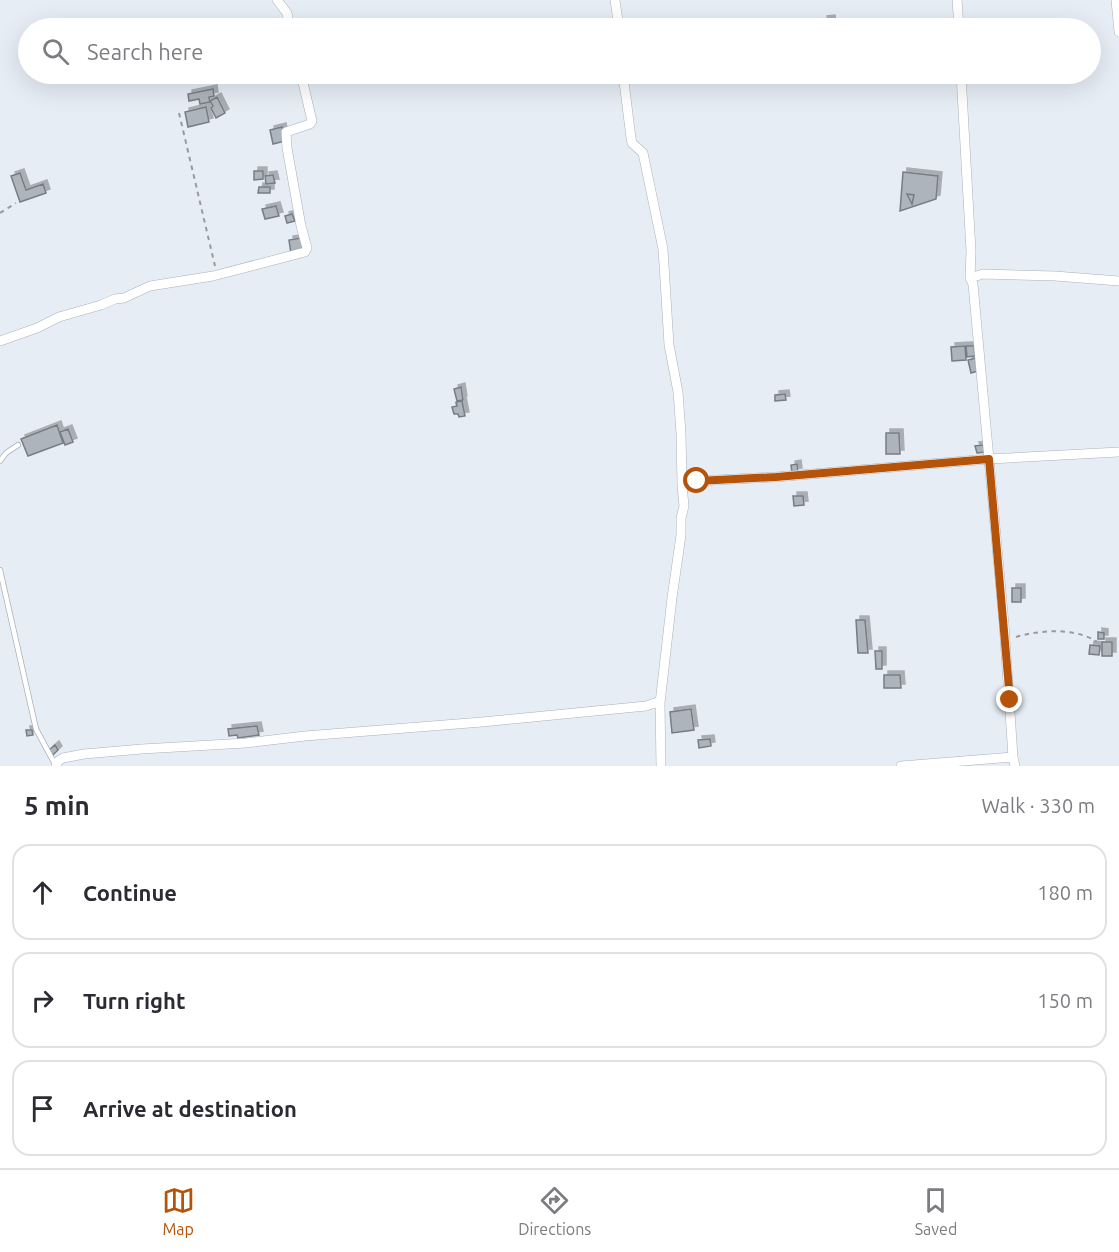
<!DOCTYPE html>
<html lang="en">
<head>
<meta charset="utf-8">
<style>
  :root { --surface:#fff; --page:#f2f2f3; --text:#2b2b33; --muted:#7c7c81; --line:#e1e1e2; --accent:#b45309 }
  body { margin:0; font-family:Ubuntu,sans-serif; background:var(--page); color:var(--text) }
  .stop { position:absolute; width:18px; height:18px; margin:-14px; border:4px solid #b45309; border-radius:50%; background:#fff }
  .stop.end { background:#b45309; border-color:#fff; box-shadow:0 2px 6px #0008 }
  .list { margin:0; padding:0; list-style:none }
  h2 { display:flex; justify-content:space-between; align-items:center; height:78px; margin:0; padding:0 24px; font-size:26px }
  h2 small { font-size:20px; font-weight:400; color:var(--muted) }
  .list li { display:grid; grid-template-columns:39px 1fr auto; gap:18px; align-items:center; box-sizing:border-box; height:96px; margin:0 12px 12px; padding:0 12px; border:2px solid var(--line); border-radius:18px }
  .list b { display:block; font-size:22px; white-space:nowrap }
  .list em { font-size:20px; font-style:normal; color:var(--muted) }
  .icon { flex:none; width:33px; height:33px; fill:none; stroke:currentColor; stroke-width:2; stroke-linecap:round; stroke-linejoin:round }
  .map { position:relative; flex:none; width:1119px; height:766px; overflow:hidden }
  .search { position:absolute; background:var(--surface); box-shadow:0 6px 24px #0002; left:18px; right:18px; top:18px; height:66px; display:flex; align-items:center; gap:15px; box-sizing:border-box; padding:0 21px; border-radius:33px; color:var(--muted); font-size:22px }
  .sheet { height:402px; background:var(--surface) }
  nav { display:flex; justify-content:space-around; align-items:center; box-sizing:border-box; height:84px; border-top:2px solid var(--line); background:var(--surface); font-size:16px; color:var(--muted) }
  nav a { display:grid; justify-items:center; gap:3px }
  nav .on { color:var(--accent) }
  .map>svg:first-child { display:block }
  .building { fill:#adb4bc; stroke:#777d84; stroke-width:1.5; filter:url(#shadow) }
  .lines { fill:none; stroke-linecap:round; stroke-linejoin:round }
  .service-casing { stroke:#abb2b9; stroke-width:6 }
  .minor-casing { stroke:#abb2b9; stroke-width:10 }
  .path { stroke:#969ba0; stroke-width:2; stroke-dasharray:4.5 4.5; stroke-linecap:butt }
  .service { stroke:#fff; stroke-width:4.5 }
  .minor { stroke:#fff; stroke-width:9 }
  .route { stroke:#b45309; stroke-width:8 }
</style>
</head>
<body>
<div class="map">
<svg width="1119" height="766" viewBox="0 0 1119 766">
  <defs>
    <filter id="shadow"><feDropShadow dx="4" dy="-4" stdDeviation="0" flood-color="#0004"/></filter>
  </defs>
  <rect width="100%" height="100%" fill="#e6edf5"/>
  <!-- building -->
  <path class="building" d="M831 19 832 27 824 28 823 20Z
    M213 89 214 96 209 97 210 102 200 104 199 99 189 101 188 94Z
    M217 97 225 113 216 118 211 108 213 106 210 101Z
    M206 107 209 122 188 127 185 112Z
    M282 127 285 141 273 144 270 130Z
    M254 171H263V179L254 180Z
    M903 172 938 176 936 199 900 211Z
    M20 173 26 190 43 184 46 193 20 202 11 176Z
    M273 175 275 183 266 184 265 176Z
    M259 187H270V193H258Z
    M907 194 914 195 912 204Z
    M276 206 279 216 265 219 262 209Z
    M292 214 295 221 287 223 285 216Z
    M301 238 303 251 291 254 289 240Z
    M965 346 966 360 952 361 951 347Z
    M966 346H974L975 356 967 357Z
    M976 358 978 371 971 373 968 360Z
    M461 387 463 400 457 401 454 389Z
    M785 394 786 400 775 401V395Z
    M462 401 465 416 459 417 458 414H454L452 407 457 406 456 402Z
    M57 425 63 443 28 456 21 439Z
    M68 429 73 442 65 445 60 432Z
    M886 433H899L900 454H886Z
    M983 445 985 452 977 453 975 446Z
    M797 464 798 472 792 473 791 465Z
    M793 496H803L804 505 794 506Z
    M1012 588H1021V602H1012Z
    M856 620H865L868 653H858Z
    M1098 632 1104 633V639H1098Z
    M1102 642H1112V656H1102Z
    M1090 645 1100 646 1099 655 1089 654Z
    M875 651H882V669H876Z
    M884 675H900L901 688H884Z
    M691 709 694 730 672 733 670 712Z
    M257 726 259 735 238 738 237 735 229 736 228 729Z
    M26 730H32L33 735 27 736Z
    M710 739 711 746 699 748 698 740Z
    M55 745 58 750 53 755 49 750Z"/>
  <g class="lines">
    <defs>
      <path id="service" d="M0 461 6 453 18 445
        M0 570 36 729 56 766"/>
      <path id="minor" d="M277 0 287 13 290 28
        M615 0 619 28
        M957 0 959 28
        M1116 0 1119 32
        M623 74 631 138 632 143 643 153 663 249 669 345 678 392 681 433 682 485
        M961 74 971 251 970 278
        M0 341 37 328 59 317 101 305 115 299 124 298 150 286 213 276 305 252 307 248 301 226 287 148 286 132 310 124 312 121 301 74
        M660 703 661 766
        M56 766 58 761 63 758 84 754 142 749 246 743 305 736 482 722 646 706 658 702 660 703 672 598 681 535V518L684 506 682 485 697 481 776 477 989 459 1119 452
        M901 766 1013 757
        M1015 766 1013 757 1004 624 973 284 970 278 983 274 1055 276 1119 281"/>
    </defs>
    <!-- service casing -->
    <use href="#service" class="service-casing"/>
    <!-- minor casing -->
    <use href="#minor" class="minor-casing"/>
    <!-- path -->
    <path class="path" d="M179 113 215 266
      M0 213 16 203
      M1016 637C1040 630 1075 627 1097 642"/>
    <!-- service -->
    <use href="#service" class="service"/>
    <!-- minor -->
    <use href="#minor" class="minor"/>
  </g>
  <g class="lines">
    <!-- route -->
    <path class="route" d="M697 481 776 477 989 459 1010 700"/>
  </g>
</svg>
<div class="stop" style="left:697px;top:481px"></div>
<div class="stop end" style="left:1010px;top:700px"></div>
<div class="search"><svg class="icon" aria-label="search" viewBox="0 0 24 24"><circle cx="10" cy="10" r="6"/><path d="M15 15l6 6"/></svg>Search here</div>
</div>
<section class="sheet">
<h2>5 min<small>Walk · 330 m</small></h2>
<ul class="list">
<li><svg class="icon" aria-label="ahead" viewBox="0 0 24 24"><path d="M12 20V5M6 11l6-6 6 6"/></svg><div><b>Continue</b></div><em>180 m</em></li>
<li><svg class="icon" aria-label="right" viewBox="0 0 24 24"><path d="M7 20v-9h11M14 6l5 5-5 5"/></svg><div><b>Turn right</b></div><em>150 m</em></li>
<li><svg class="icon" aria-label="arrive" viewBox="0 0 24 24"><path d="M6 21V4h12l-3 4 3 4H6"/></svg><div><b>Arrive at destination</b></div></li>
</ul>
</section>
<nav>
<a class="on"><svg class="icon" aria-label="map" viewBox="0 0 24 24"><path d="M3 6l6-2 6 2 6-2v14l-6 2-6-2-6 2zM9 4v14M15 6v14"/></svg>Map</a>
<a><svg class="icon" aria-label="directions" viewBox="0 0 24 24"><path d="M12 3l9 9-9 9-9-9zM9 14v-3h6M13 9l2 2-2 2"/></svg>Directions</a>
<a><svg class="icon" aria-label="saved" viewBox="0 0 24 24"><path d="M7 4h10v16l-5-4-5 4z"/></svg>Saved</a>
</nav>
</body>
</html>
